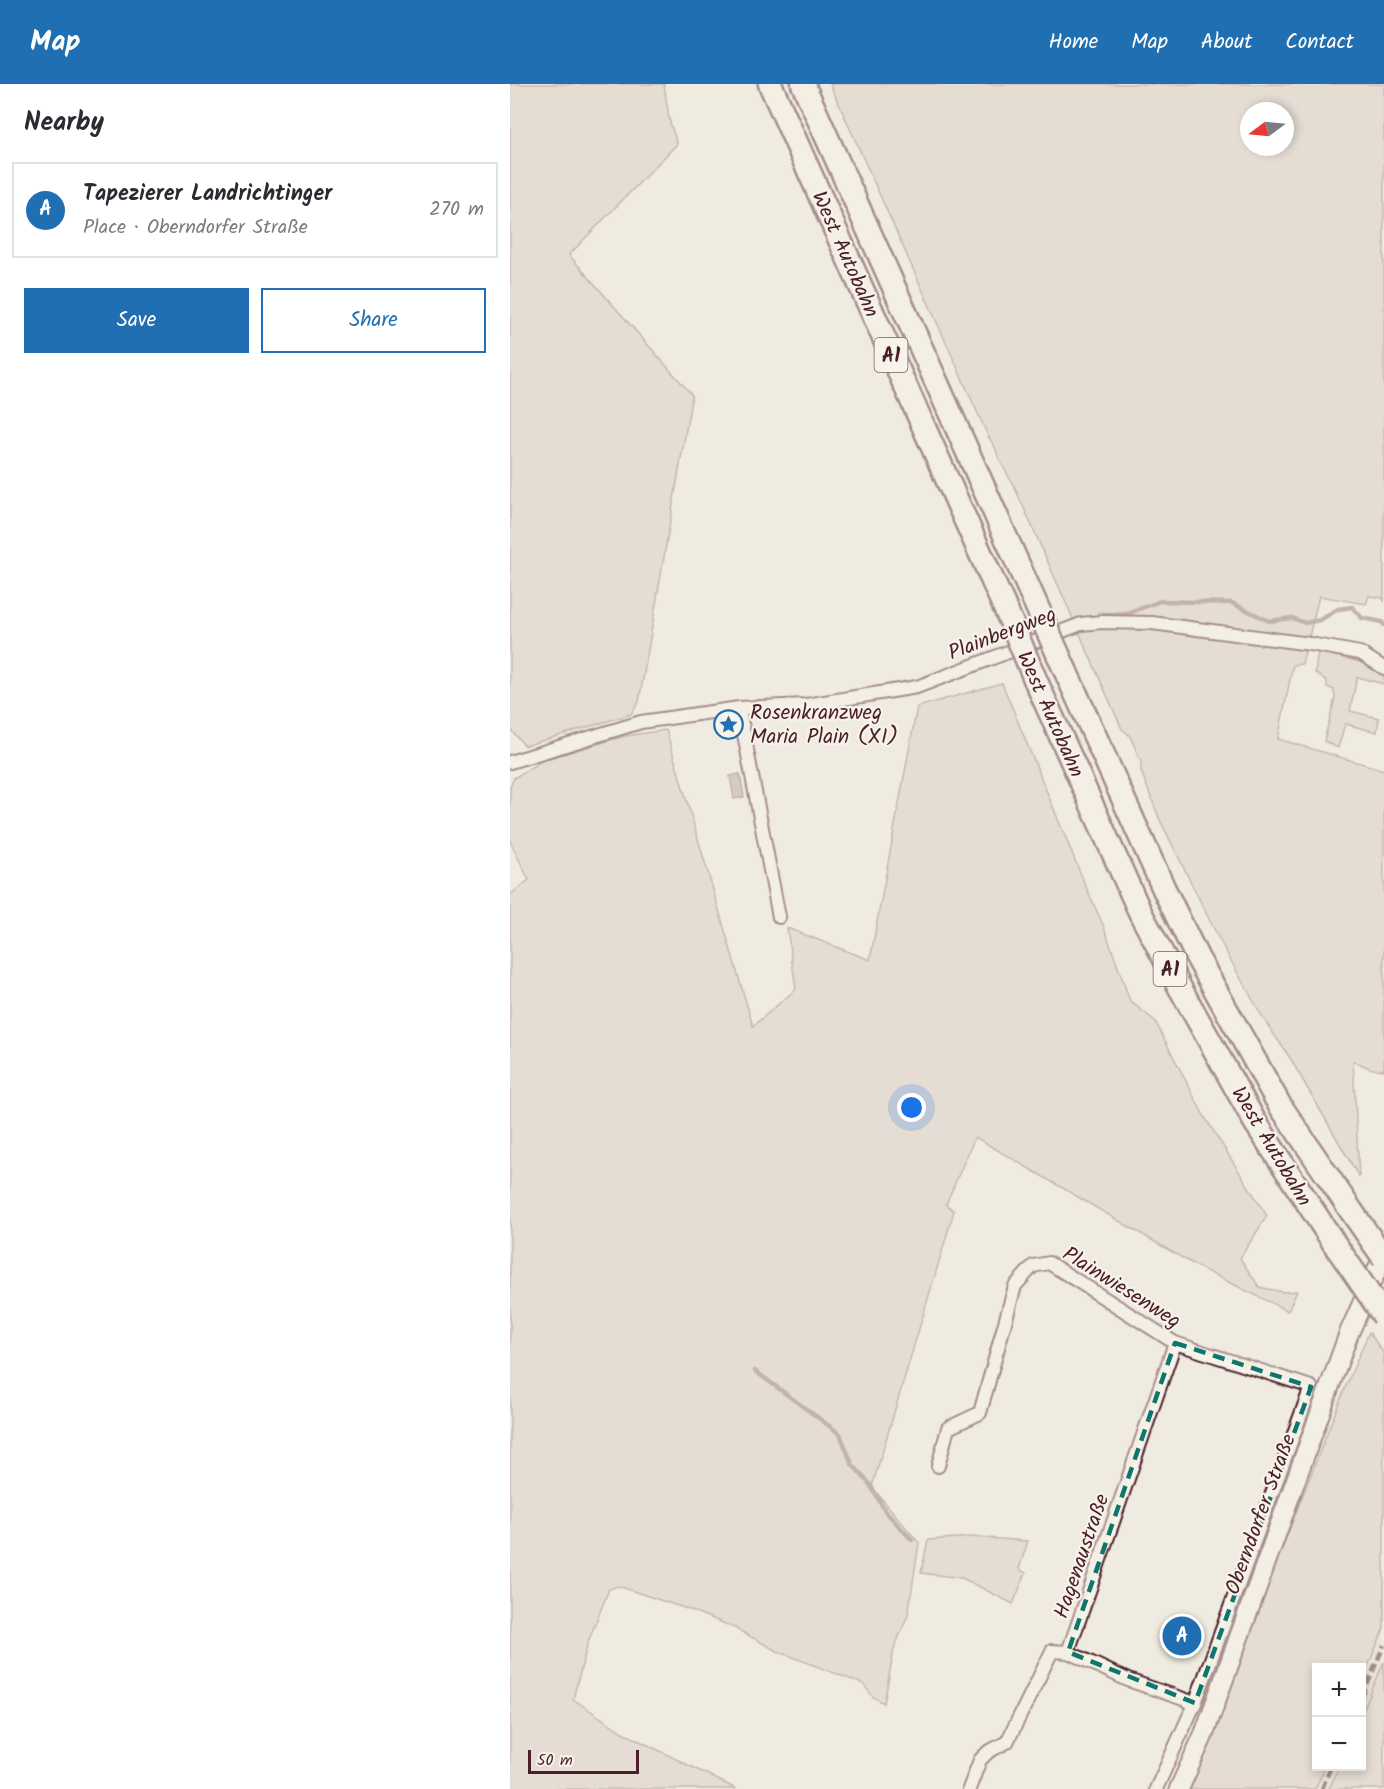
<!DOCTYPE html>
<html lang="en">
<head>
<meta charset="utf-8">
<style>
  :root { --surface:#fff; --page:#f2f2f3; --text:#2b2b33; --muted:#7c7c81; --line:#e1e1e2; --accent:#1f6fb2 }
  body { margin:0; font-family:Kalam,sans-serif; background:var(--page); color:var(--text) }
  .controls { position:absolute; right:18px; bottom:18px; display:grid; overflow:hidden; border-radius:0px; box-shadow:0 3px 9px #0003 }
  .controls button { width:54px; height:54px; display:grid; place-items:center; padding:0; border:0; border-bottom:2px solid var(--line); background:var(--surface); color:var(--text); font:30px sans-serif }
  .compass { position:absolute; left:730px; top:18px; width:54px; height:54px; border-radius:50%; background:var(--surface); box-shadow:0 3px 9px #0003; rotate:254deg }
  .scale { position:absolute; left:18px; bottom:15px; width:111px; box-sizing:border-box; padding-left:6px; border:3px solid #4a1f2b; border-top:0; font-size:16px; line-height:21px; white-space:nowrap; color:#4a1f2b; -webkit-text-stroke:4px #f7f3e8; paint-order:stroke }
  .you { position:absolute; left:402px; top:1024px; width:21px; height:21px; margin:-15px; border:4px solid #fff; border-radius:50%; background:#1a73e8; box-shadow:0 0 0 9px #1a73e833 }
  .badge { display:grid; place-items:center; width:39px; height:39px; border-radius:50%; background:var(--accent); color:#fff; font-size:20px; font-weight:700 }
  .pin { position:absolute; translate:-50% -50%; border:3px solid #fff; box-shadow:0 2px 6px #0006 }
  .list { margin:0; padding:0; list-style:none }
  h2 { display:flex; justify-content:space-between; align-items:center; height:78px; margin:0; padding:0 24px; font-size:26px }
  h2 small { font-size:20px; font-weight:400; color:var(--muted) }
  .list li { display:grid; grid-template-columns:39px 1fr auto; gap:18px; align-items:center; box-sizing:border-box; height:96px; margin:0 12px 12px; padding:0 12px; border:2px solid var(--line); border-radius:0px }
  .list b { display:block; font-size:22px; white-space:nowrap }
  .list p { margin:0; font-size:20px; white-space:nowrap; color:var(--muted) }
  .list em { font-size:20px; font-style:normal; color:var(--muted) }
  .actions { display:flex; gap:12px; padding:18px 24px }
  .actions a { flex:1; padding:14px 0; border:2px solid var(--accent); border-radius:0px; text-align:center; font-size:21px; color:var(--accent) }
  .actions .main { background:var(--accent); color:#fff }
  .map { position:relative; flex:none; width:874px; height:1705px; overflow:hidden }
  header { display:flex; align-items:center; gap:36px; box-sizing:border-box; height:84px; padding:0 30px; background:var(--accent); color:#fff }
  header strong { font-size:28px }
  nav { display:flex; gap:33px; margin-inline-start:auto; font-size:21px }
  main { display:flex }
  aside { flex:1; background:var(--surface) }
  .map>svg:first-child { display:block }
  .built { fill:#e3dcd2 }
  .green { fill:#d8cdc6; stroke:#917678; stroke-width:1.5; fill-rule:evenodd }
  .water { fill:#b7a4a2; stroke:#8b6f72; stroke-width:1.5 }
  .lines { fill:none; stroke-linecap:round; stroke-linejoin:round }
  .stream { stroke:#8b6f72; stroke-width:4.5 }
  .minor-casing { stroke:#4a1f2b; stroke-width:16 }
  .secondary-casing { stroke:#4a1f2b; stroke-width:22 }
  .motorway-casing { stroke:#4a1f2b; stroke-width:27 }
  .minor { stroke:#f7f3e8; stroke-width:12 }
  .secondary { stroke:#f7f3e8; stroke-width:18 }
  .motorway { stroke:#f7f3e8; stroke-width:22 }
  .rail { stroke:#4a1f2b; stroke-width:4.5; stroke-dasharray:9 4.5; stroke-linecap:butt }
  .motorway-bridge-casing { stroke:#4a1f2b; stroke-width:27; stroke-linecap:butt }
  .motorway-bridge { stroke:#f7f3e8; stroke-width:22 }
  .marked { fill:none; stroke:#0f766e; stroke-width:4.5; stroke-dasharray:12 8; stroke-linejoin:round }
  .labels { text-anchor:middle; stroke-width:4.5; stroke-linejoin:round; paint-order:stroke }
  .shield { fill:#f7f3e8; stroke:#7e5f64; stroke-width:1.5 }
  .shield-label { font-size:20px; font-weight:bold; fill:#4a1f2b }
  .street-label { font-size:21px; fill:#4a1f2b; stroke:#f7f3e8 }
  .poi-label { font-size:21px; fill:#4a1f2b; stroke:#f7f3e8; text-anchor:start }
</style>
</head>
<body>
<header>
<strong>Map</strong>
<nav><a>Home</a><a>Map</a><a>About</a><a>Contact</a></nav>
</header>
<main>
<aside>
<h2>Nearby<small></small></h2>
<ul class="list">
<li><span class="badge">A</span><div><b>Tapezierer Landrichtinger</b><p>Place · Oberndorfer Straße</p></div><em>270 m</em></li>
</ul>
<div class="actions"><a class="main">Save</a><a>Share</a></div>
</aside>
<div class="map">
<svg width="874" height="1705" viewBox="0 0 874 1705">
  <rect width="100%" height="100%" fill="#f0ebe0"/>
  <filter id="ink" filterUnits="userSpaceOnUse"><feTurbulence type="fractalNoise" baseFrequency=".0167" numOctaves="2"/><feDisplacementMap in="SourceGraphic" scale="12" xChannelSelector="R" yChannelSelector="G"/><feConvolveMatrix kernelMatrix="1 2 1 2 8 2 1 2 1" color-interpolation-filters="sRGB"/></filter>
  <g filter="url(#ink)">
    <!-- built -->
    <path class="built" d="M874 1544V1578L852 1629V1596Z
      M815 1683H829L819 1705H805Z"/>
    <!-- green -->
    <path class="green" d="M0 0H154L159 35 167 60 59 171 182 311 129 618 121 630 15 662 0 645Z
      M320 0H874V518L873 514 859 512 856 520 809 512 792 580 783 581 768 655 874 686V986L862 985 843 977 849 1093 780 974 753 934 710 857 649 734 631 687V678L620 652 612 645 505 404 489 375 485 363 478 352ZM739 27H775V63H739Z
      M808 568 850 578 874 590V600L847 593 840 627 869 634 867 648 835 640 828 664 814 657 825 614 824 606 817 603V597L805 589Z
      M492 599 576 803 594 843 620 917 645 937 694 1032 757 1132 730 1174 749 1203 773 1208 787 1207 778 1227 688 1183 465 1053 436 1120 444 1127 362 1403 409 1459 398 1531 384 1565 374 1619 363 1613 353 1600 267 1567 223 1543 180 1526 108 1502 99 1505 78 1558 63 1615 114 1649 226 1705H0V811L19 796 0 757V703L4 694 33 676 115 652 156 646 243 942 286 905 277 844 360 876 407 623Z
      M859 1248 874 1270V1544L852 1596V1584H806V1682L815 1683 805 1705H675L696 1659 832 1311Z
      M462 1453 518 1457 509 1485 516 1489 503 1520 452 1494 411 1489 418 1456Z
      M874 1578V1705H819L829 1683 852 1682V1629Z"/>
    <!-- water -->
    <path class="water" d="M230 690 234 713 224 715 220 692Z"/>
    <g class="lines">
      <!-- stream -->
      <path class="stream" d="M589 530H617L650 517 722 519 759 537 782 534 795 539 810 536 828 525 842 523 852 534 872 538 874 541
        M245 1287 330 1350 342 1380 359 1399 376 1428 402 1456"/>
      <defs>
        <path id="minor" d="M229 624 269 833
          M0 678 131 638 229 624 296 621 407 603 571 540 592 538 642 539 800 560 850 569 874 584
          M665 1259 558 1568 618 1596 685 1619
          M428 1382 438 1344 470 1329 505 1202 523 1182 539 1179 665 1259 801 1303 685 1619 646 1705
          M459 1705 470 1676 478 1668 497 1658 542 1567 558 1568"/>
        <path id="secondary" d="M669 1705 694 1650 839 1249 874 1170"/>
        <path id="motorway" d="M260 0 503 542
          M293 0 532 534
          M556 588 654 805 687 873 769 1020 842 1128
          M525 595 630 828 669 902 745 1038 824 1159"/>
      </defs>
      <!-- minor casing -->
      <use href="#minor" class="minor-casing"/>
      <!-- secondary casing -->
      <use href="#secondary" class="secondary-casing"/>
      <!-- motorway casing -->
      <use href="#motorway" class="motorway-casing"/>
      <!-- minor -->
      <use href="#minor" class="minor"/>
      <!-- secondary -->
      <use href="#secondary" class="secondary"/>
      <!-- motorway -->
      <use href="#motorway" class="motorway"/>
      <!-- rail -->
      <path class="rail" d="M852 1613 874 1561
        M812 1705 821 1682"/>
      <defs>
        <path id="motorway-bridge" d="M532 534 556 588
          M503 542 525 595
          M842 1128 874 1174
          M824 1159 874 1232"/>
      </defs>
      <!-- motorway-bridge casing -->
      <use href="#motorway-bridge" class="motorway-bridge-casing"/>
      <!-- motorway-bridge -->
      <use href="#motorway-bridge" class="motorway-bridge"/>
    </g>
  </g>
  <!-- marked area -->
  <path d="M0 0H874V1705H0ZM665 1259 801 1303 685 1619 558 1568Z" fill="#f0ebe0" fill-opacity=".55" fill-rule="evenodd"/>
  <path class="marked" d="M665 1259 801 1303 685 1619 558 1568Z"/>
  <!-- icons -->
  <defs>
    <symbol id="sight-ring" viewBox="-11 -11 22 22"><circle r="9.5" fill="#f7f3e8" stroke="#1f6fb2" stroke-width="1.5"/><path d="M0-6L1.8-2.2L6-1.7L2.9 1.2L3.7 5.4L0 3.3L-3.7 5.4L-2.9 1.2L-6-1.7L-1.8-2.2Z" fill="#1f6fb2"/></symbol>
  </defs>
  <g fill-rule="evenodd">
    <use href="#sight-ring" x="202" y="624" width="33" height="33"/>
  </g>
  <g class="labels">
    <!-- shield labels -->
    <g class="shield">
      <rect x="364.5" y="254" width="33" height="34" rx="4.5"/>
      <rect x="643.5" y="868" width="33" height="34" rx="4.5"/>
    </g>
    <g class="shield-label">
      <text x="381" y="278">A1</text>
      <text x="660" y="892">A1</text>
    </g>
    <!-- street labels -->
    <g class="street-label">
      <text transform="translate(336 170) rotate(66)" y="7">West Autobahn</text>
      <text transform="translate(492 549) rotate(-21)" y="7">Plainbergweg</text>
      <text transform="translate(541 630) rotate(66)" y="7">West Autobahn</text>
      <text transform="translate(762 1062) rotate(59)" y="7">West Autobahn</text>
      <text transform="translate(612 1203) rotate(32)" y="7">Plainwiesenweg</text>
      <text transform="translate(750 1430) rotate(-70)" y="7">Oberndorfer Straße</text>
      <text transform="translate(571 1472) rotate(-71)" y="7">Hagenaustraße</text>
    </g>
    <!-- poi labels -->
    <g class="poi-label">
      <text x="240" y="635">Rosenkranzweg<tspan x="240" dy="24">Maria Plain (XI)</tspan></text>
    </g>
  </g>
</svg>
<div class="controls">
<button>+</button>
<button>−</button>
</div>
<svg class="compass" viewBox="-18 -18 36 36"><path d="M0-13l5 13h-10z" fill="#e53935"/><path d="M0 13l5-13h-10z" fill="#7c7c81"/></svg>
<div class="scale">50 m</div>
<div class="you"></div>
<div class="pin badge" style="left:672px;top:1552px">A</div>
</div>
</main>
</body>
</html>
